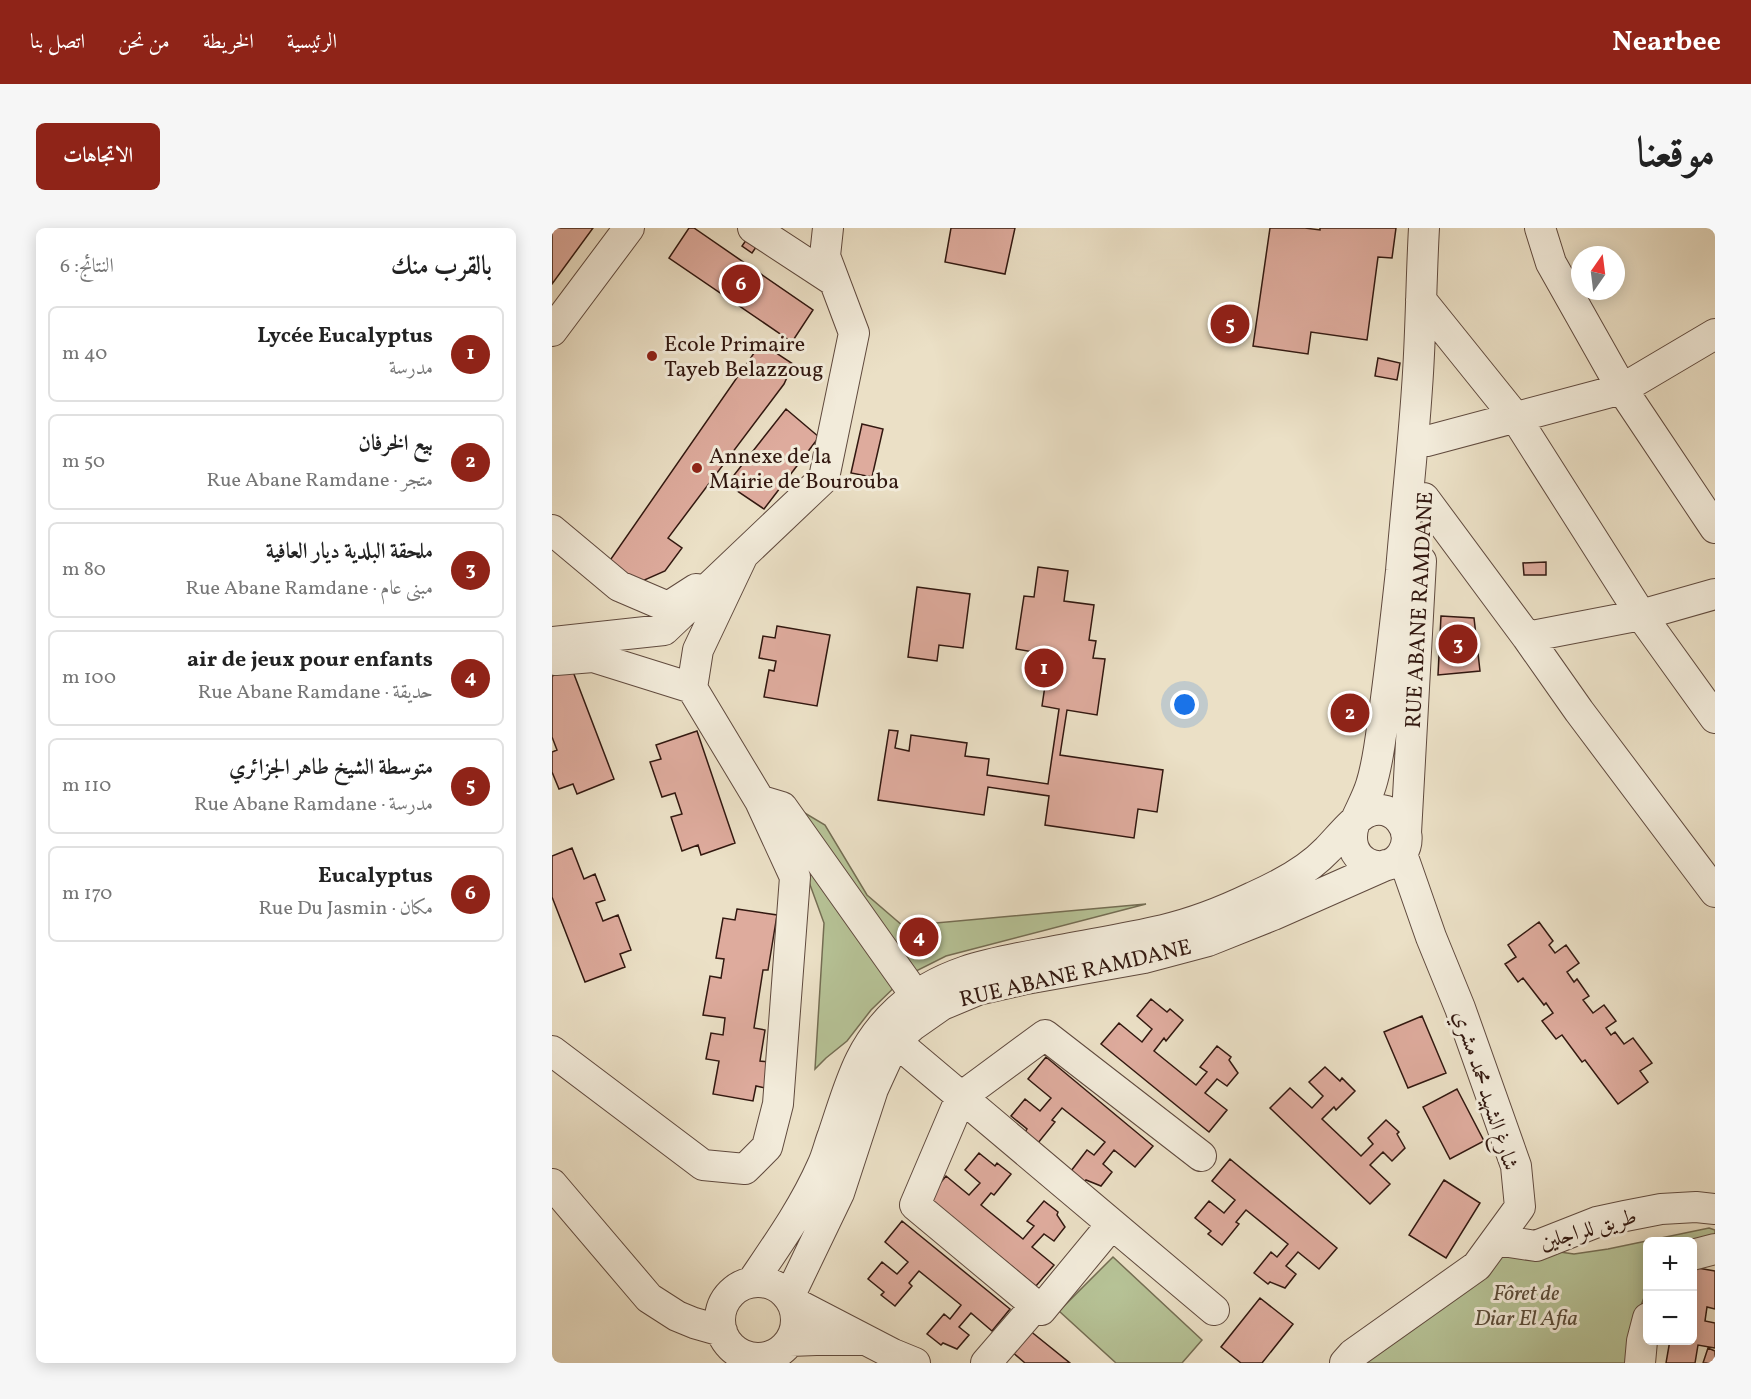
<!DOCTYPE html>
<html lang="ar">
<head>
<meta charset="utf-8">
<style>
  :root { --surface:#fff; --page:#f6f6f6; --text:#222; --muted:#767676; --line:#e0e0e0; --accent:#8f2418 }
  body { margin:0; font-family:Vollkorn,Amiri,serif; background:var(--page); color:var(--text); direction:rtl }
  .controls { position:absolute; right:18px; bottom:18px; display:grid; overflow:hidden; border-radius:9px; box-shadow:0 3px 15px #0003 }
  .controls button { width:54px; height:54px; display:grid; place-items:center; padding:0; border:0; border-bottom:2px solid var(--line); background:var(--surface); color:var(--text); font:30px sans-serif }
  .compass { position:absolute; left:1019px; top:18px; width:54px; height:54px; border-radius:50%; background:var(--surface); box-shadow:0 3px 15px #0003; rotate:14deg }
  .you { position:absolute; left:633px; top:477px; width:21px; height:21px; margin:-15px; border:4px solid #fff; border-radius:50%; background:#1a73e8; box-shadow:0 0 0 9px #1a73e833 }
  .badge { display:grid; place-items:center; width:39px; height:39px; border-radius:50%; background:var(--accent); color:#fff; font-size:20px; font-weight:700 }
  .pin { position:absolute; translate:-50% -50%; border:3px solid #fff; box-shadow:0 2px 6px #0006 }
  .list { margin:0; padding:0; list-style:none }
  h2 { display:flex; justify-content:space-between; align-items:center; height:78px; margin:0; padding:0 24px; font-size:26px }
  h2 small { font-size:20px; font-weight:400; color:var(--muted) }
  .list li { display:grid; grid-template-columns:39px 1fr auto; gap:18px; align-items:center; box-sizing:border-box; height:96px; margin:0 12px 12px; padding:0 12px; border:2px solid var(--line); border-radius:9px }
  .list b { display:block; font-size:22px; white-space:nowrap }
  .list p { margin:0; font-size:20px; white-space:nowrap; color:var(--muted) }
  .list em { font-size:20px; font-style:normal; color:var(--muted) }
  .map { position:relative; flex:none; width:1163px; height:1135px; overflow:hidden; direction:ltr; border-radius:9px }
  header { display:flex; align-items:center; gap:36px; box-sizing:border-box; height:84px; padding:0 30px; background:var(--accent); color:#fff }
  header strong { font-size:28px }
  nav { display:flex; gap:33px; margin-inline-start:auto; font-size:21px }
  .intro { display:flex; align-items:center; justify-content:space-between; box-sizing:border-box; height:144px; padding:0 36px }
  h1 { margin:0; font-size:42px }
  .button { padding:15px 27px; border-radius:9px; background:var(--accent); color:#fff; font-size:21px; font-weight:700 }
  main { display:flex; gap:36px; padding:0 36px }
  aside { flex:1; background:var(--surface); border-radius:9px; box-shadow:0 3px 15px #0003 }
  .map>svg:first-child { display:block }
  .green { fill:#b6c296; stroke:#746d53; stroke-width:1.5 }
  .building { fill:#deab9d; stroke:#321810; stroke-width:1.5 }
  .lines { fill:none; stroke-linecap:round; stroke-linejoin:round }
  .minor-casing { stroke:#604a3e; stroke-width:32 }
  .minor { stroke:#f2ebda; stroke-width:30 }
  .poi-dot { fill:#8f2418; stroke:#f2ebda; stroke-width:2 }
  .labels { text-anchor:middle; stroke-width:6; stroke-linejoin:round; paint-order:stroke }
  .poi-label { font-size:22px; fill:#321810; stroke:#f2ebda; text-anchor:start }
  .street-label { font-size:22px; fill:#321810; stroke:#f2ebda }
  .park-label { font-size:22px; font-style:italic; fill:#5a4b38; stroke:#f2ebda }
</style>
</head>
<body>
<header>
<strong>Nearbee</strong>
<nav><a>الرئيسية</a><a>الخريطة</a><a>من نحن</a><a>اتصل بنا</a></nav>
</header>
<div class="intro"><h1>موقعنا</h1><a class="button">الاتجاهات</a></div>
<main>
<div class="map">
<svg width="1163" height="1135" viewBox="0 0 1163 1135">
  <rect width="100%" height="100%" fill="#ebe0c6"/>
  <filter id="stains"><feTurbulence type="fractalNoise" baseFrequency=".00333" numOctaves="4"/><feColorMatrix values="0 0 0 0 .2 0 0 0 0 .09 0 0 0 0 .02 0 0 0 .5 -.17"/></filter>
  <radialGradient id="worn" r=".72"><stop offset=".6" stop-color="#630" stop-opacity="0"/><stop offset="1" stop-color="#630" stop-opacity=".3"/></radialGradient>
  <!-- green -->
  <path class="green" d="M226 569 273 597 315 667 351 698 594 676 394 728 354 748 319 782 295 813 274 830 263 841 272 695Z
    M1157 1000 1163 1002V1016L1140 1014H1096L1095 1062 1086 1085 1082 1135H804L957 1017 1022 1026 1056 1021Z
    M561 1029 650 1112 630 1135H564L507 1083Z"/>
  <!-- building -->
  <path class="building" d="M0 0H41L0 56Z
    M137 0H142L261 82 240 114 117 30Z
    M399 0H463L453 46 393 34Z
    M718 0H753L768 2V0H844L840 30 826 29 815 112 759 104 756 126 701 118Z
    M197 8 207 15 200 25 190 18Z
    M209 115 241 136 232 156 116 310 130 320 113 343 79 358 52 341Z
    M826 130 848 135 845 152 823 148Z
    M234 181 267 209 212 281 175 256Z
    M310 196 331 201 320 249 299 245Z
    M994 334V347H972L971 335Z
    M486 339 516 343 512 373 542 377 537 412 544 413 541 430 553 431 545 487 515 482 508 527 611 542 605 584 586 581 582 610 493 597 497 568 436 559 432 587 326 572 337 502 346 503 343 520 357 523 359 507 415 515 413 528 437 531 435 547 496 556 507 481 490 478 494 451 478 449 482 424 464 421 472 368 482 369Z
    M365 359 418 366 411 420 387 417 385 433 356 429Z
    M889 388 922 390 928 443 886 447Z
    M225 398 278 407 265 478 212 469 217 442 222 443 224 433 207 430 211 408 223 410Z
    M20 441 62 551 25 566 21 556 7 561 0 544V524L5 522 0 509V448Z
    M145 503 183 615 149 627 146 617 130 623 119 589 130 586 123 565 110 569 98 534 109 531 104 517Z
    M20 620 32 651 43 646 53 672 44 675 51 693 66 687 79 722 68 726 73 739 33 754 0 669V628Z
    M185 681 225 687 216 742H211L202 800 213 802 208 833 217 834 213 860 204 858 201 873 161 866 167 833 154 831 159 805 171 807 173 790 151 787 158 748 169 750 172 731 164 730 171 690 183 692Z
    M987 694 1001 713 997 717 1003 725 1014 717 1027 735 1015 744 1022 754 1025 751 1037 768 1031 772 1041 785 1052 777 1064 793 1054 800 1059 807 1063 804 1072 816 1081 810 1100 835 1088 843 1096 854 1066 876 1033 832 1030 834 1010 807 1004 811 990 793 1001 785 994 775 992 777 971 750 966 754 953 736 964 729 956 717Z
    M599 771 615 784 618 781 631 792 614 813 612 810 602 823 644 857 655 844 648 839 665 818 679 829 677 832 686 845 675 858 665 851 653 865 675 882 657 904 549 816 567 795 590 814 600 801 585 788Z
    M870 788 894 845 856 860 832 804Z
    M494 829 601 918 583 939 562 922 551 936 560 944 549 958 534 952 532 954 519 943 535 922 542 927 553 914 510 880 500 892 503 894 486 915 473 904 475 901 459 888 473 871 488 883 499 870 476 851Z
    M773 839 788 853 790 850 803 863 784 882 782 879 770 891 809 928 821 916 816 910 834 892 847 904 845 906 853 920 840 933 831 924 818 937 838 956 818 976 718 880 738 860 760 880 771 868 757 854Z
    M905 861 932 913 898 931 871 879Z
    M427 925 443 938 445 935 459 946 442 967 439 965 429 977 471 1011 482 998 475 993 492 973 506 984 505 987 513 999 502 1013 492 1006 480 1019 502 1037 484 1058 376 970 394 948 417 967 428 955 413 942Z
    M678 931 785 1020 767 1041 746 1024 734 1038 744 1046 733 1060 718 1054 716 1056 702 1045 719 1024 725 1029 736 1016 694 982 684 994 687 996 670 1017 656 1006 659 1003 643 990 657 973 672 985 683 972 660 953Z
    M892 952 928 975 894 1030 857 1007Z
    M350 993 458 1081 440 1103 419 1085 407 1099 417 1107 405 1121 391 1115 389 1117 375 1106 392 1086 398 1091 409 1077 367 1043 357 1055 360 1058 343 1078 329 1067 332 1064 316 1051 330 1034 345 1046 356 1034 333 1014Z
    M1140 1039 1163 1043V1081L1155 1079 1153 1093 1163 1095V1120L1146 1117 1143 1135H1114L1118 1112H1140Z
    M708 1070 741 1096 710 1135H689L669 1119Z
    M477 1102 518 1135H473L459 1123Z
    M1156 1120 1163 1123V1135H1151Z"/>
  <g class="lines">
    <defs>
      <path id="minor" d="M201 0 282 53
        M988 0 999 35 1070 161 1163 300
        M869 72 964 190 1089 387 1163 490
        M0 103 77 0
        M875 213 1070 161 1163 106
        M872 270 975 409 1027 483 1163 664
        M0 302 67 358 116 379 144 361
        M975 409 1089 387 1163 366
        M0 414 112 402 272 250 302 105 273 28 276 0
        M4 432 41 429 140 460
        M210 573 230 579 364 768
        M854 605 869 333
        M343 813 662 1082
        M0 823 151 937 193 941 215 919 226 876 243 649 208 573 140 460 146 422 191 327
        M0 956 97 1070 125 1088 142 1095 170 1103
        M560 996 489 1082 363 977 409 869 493 807 649 928
        M944 1012 984 1018 1045 994 1073 988 1109 981 1144 979 1163 981
        M1140 1027 1163 1021
        M200 1054C225 1017 252 979 270 938 275 928 277 917 281 907 298 857 306 819 346 782 389 743 439 735 493 725 532 717 572 711 611 702 641 695 674 682 701 669 728 657 755 643 775 622 786 611 802 590 816 584 841 574 865 602 850 626 833 652 788 634 803 594 808 582 815 570 819 557 827 532 829 505 833 478 839 433 844 389 849 343 854 282 861 221 865 160 869 107 869 53 872 0
        M168 1092a38 38 0 1 1 76 0a38 38 0 1 1-76 0Z
        M237 1069 287 965 321 861 343 813 360 798 390 777 426 762 474 751 592 730 656 713 721 687 834 637
        M239 1073 341 1126 363 1135
        M238 1113 264 1112H310
        M434 1135 484 1077
        M793 1135 801 1126 925 1038 968 979 964 938 908 780 879 709 850 626
        M1088 1135 1090 1113 1096 1090"/>
    </defs>
    <!-- minor casing -->
    <use href="#minor" class="minor-casing"/>
    <!-- minor -->
    <use href="#minor" class="minor"/>
  </g>
  <!-- markers -->
  <g class="poi-dot">
    <circle cx="100" cy="128" r="6"/>
    <circle cx="145" cy="240" r="6"/>
  </g>
  <g class="labels">
    <!-- poi labels -->
    <g class="poi-label">
      <text x="112" y="123">Ecole Primaire<tspan x="112" dy="25">Tayeb Belazzoug</tspan></text>
      <text x="157" y="235">Annexe de la<tspan x="157" dy="25">Mairie de Bourouba</tspan></text>
    </g>
    <!-- street labels -->
    <g class="street-label">
      <text transform="translate(866 382) rotate(-87)" y="8">RUE ABANE RAMDANE</text>
      <text transform="translate(523 744) rotate(-13)" y="8">RUE ABANE RAMDANE</text>
      <text transform="translate(935 862) rotate(72)" y="8">شارغ الشهيد محمد مشري</text>
      <text transform="translate(1036 1000) rotate(-16)" y="8">طريق للراجلين</text>
    </g>
    <!-- park labels -->
    <g class="park-label">
      <text x="974" y="1072">Fôret de<tspan x="974" dy="25">Diar El Afia</tspan></text>
    </g>
  </g>
  <rect width="100%" height="100%" filter="url(#stains)"/>
  <rect width="100%" height="100%" fill="url(#worn)"/>
</svg>
<div class="controls">
<button>+</button>
<button>−</button>
</div>
<svg class="compass" viewBox="-18 -18 36 36"><path d="M0-13l5 13h-10z" fill="#e53935"/><path d="M0 13l5-13h-10z" fill="#767676"/></svg>
<div class="you"></div>
<div class="pin badge" style="left:492px;top:440px">1</div>
<div class="pin badge" style="left:798px;top:485px">2</div>
<div class="pin badge" style="left:906px;top:416px">3</div>
<div class="pin badge" style="left:367px;top:709px">4</div>
<div class="pin badge" style="left:678px;top:96px">5</div>
<div class="pin badge" style="left:189px;top:56px">6</div>
</div>
<aside>
<h2>بالقرب منك<small>النتائج: 6</small></h2>
<ul class="list">
<li><span class="badge">1</span><div><b>Lycée Eucalyptus</b><p>مدرسة</p></div><em>40 m</em></li>
<li><span class="badge">2</span><div><b>بيع الخرفان</b><p>متجر · Rue Abane Ramdane</p></div><em>50 m</em></li>
<li><span class="badge">3</span><div><b>ملحقة البلدية ديار العافية</b><p>مبنى عام · Rue Abane Ramdane</p></div><em>80 m</em></li>
<li><span class="badge">4</span><div><b>air de jeux pour enfants</b><p>حديقة · Rue Abane Ramdane</p></div><em>100 m</em></li>
<li><span class="badge">5</span><div><b>متوسطة الشيخ طاهر الجزائري</b><p>مدرسة · Rue Abane Ramdane</p></div><em>110 m</em></li>
<li><span class="badge">6</span><div><b>Eucalyptus</b><p>مكان · Rue Du Jasmin</p></div><em>170 m</em></li>
</ul>
</aside>
</main>
</body>
</html>
